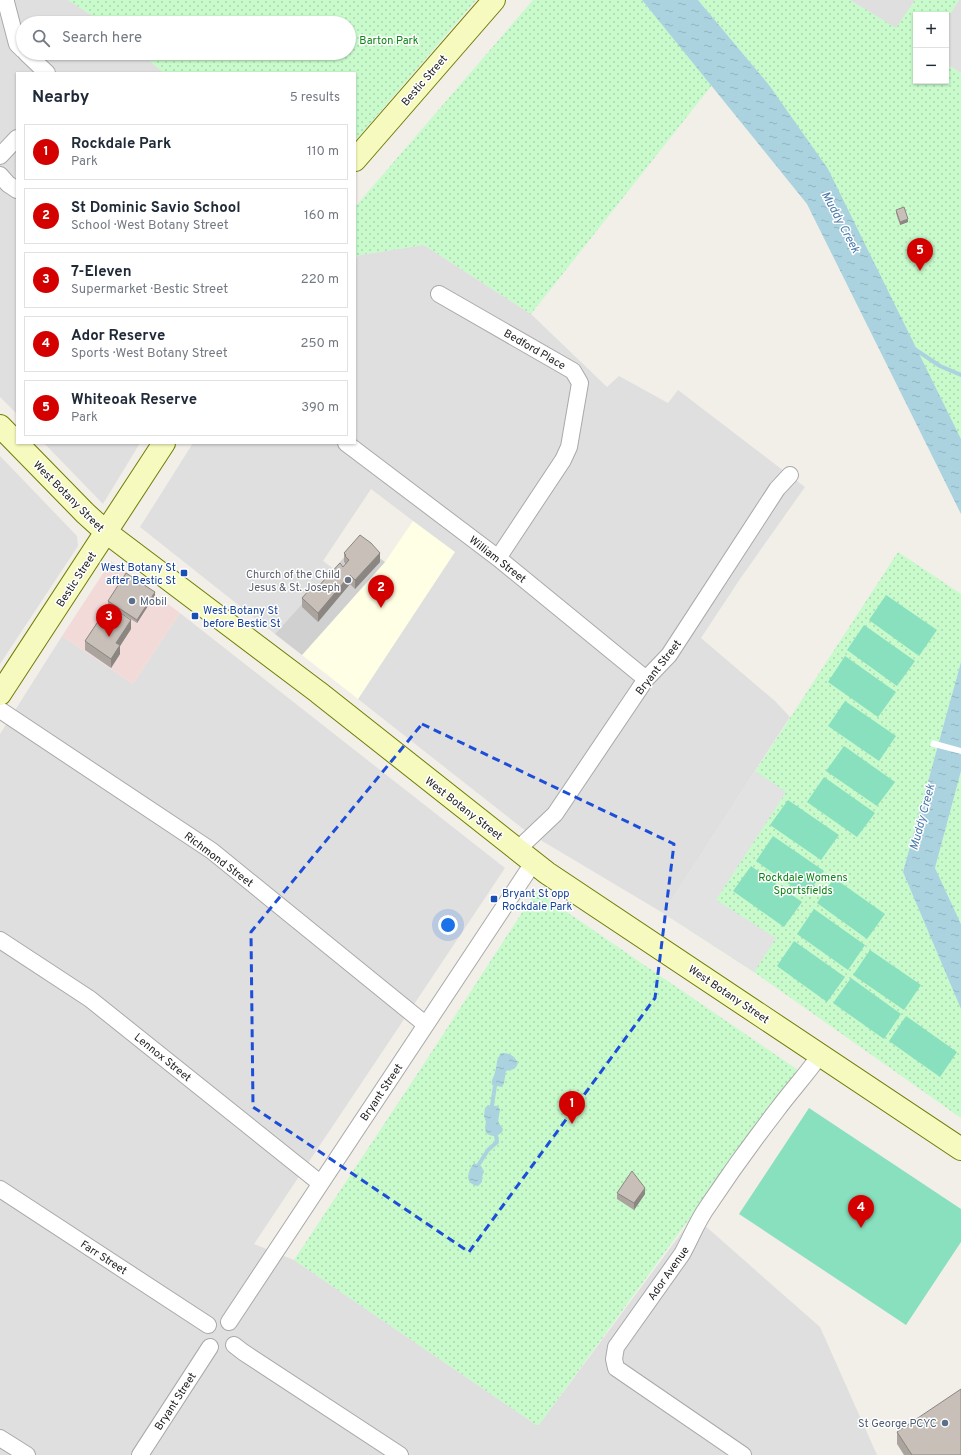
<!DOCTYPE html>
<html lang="en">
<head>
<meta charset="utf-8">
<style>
  :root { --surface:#fff; --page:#f6f6f7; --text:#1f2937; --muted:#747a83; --line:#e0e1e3; --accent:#d40000 }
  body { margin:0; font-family:Overpass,sans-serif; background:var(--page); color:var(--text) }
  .controls { position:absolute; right:12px; top:12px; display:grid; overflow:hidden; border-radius:0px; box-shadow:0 1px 3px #0004 }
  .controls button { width:36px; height:36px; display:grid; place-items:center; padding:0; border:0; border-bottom:1px solid var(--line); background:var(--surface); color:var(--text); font:20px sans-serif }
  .you { position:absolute; left:448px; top:925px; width:14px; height:14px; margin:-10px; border:3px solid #fff; border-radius:50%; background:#1a73e8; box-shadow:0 0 0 6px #1a73e833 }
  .badge { display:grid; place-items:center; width:26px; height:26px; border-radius:50%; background:var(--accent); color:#fff; font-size:13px; font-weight:700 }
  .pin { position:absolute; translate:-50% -33px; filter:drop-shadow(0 1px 2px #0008) }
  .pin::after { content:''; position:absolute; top:21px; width:14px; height:12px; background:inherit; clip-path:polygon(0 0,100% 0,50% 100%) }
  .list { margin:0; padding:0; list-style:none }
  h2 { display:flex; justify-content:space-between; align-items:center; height:52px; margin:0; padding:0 16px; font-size:17px }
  h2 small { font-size:13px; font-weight:400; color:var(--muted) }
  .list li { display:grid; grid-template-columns:26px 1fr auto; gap:12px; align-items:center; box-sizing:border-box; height:56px; margin:0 8px 8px; padding:0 8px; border:1px solid var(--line); border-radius:0px }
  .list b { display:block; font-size:15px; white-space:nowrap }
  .list p { margin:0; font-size:13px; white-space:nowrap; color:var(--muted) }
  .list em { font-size:13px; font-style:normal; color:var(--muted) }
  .icon { flex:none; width:22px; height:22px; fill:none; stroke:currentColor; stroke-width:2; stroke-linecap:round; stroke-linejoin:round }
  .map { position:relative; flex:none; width:961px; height:1455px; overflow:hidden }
  .search { position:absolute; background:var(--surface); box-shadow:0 1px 3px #0004; left:16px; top:16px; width:340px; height:44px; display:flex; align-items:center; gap:10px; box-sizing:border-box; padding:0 14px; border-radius:22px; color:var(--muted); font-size:15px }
  .panel { position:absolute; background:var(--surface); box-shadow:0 1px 3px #0004; left:16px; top:72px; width:340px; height:372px; border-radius:0px }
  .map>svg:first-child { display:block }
  .residential { fill:#e0dfdf }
  .commercial { fill:#f2dad9 }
  .education { fill:#ffffe5 }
  .religious { fill:#d0d0d0 }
  .park { fill:url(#park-dots) }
  .pitch { fill:#88e0be }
  .parking { fill:#e2e2e2 }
  .water { fill:url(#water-ripples) }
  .pier { fill:#fff }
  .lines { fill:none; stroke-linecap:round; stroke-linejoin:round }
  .stream { stroke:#aad3df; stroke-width:4 }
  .minor-casing { stroke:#a9a9a9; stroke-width:18 }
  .secondary-casing { stroke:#707d05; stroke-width:24 }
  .minor { stroke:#fff; stroke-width:16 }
  .secondary { stroke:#f7fabf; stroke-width:22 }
  .wall { fill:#aba49e }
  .shaded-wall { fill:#8b8681 }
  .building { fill:#c7bfb8; stroke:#8b8681 }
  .marked { fill:none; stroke:#1d4ed8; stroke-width:3; stroke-dasharray:8 5; stroke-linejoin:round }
  .transit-dot { fill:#1a4fb4; stroke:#fff; stroke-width:1.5 }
  .worship-dot { fill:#6b7280; stroke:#fff; stroke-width:1.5 }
  .service-dot { fill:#5c6f8a; stroke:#fff; stroke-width:1.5 }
  .labels { text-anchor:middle; stroke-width:3; stroke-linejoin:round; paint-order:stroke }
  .park-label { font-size:11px; fill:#0c8416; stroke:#fff }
  .street-label { font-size:11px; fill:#222; stroke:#fff }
  .transit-label { font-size:11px; fill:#164399; stroke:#fff; text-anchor:start }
  .worship-label { font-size:11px; fill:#5b616d; stroke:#fff; text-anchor:end }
  .service-label { font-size:11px; fill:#4e5e75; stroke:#fff; text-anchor:start }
  .water-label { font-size:12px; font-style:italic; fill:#4a7aab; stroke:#fff }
</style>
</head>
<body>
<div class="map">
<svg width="961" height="1455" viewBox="0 0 961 1455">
  <defs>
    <pattern id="park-dots" width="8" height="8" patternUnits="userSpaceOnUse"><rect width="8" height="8" fill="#c8facc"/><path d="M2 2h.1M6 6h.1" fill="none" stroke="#acd6af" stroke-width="1.8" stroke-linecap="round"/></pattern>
    <pattern id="water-ripples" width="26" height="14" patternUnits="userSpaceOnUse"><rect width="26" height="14" fill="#aad3df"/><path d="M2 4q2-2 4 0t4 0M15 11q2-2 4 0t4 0" fill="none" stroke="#92b5bf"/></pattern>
  </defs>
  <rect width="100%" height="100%" fill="#f2efe9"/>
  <!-- residential -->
  <path class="residential" d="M0 0H68L104 23H23V53H141L164 73H17V414L0 397Z
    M850 0H915L896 29Z
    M959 0H961V73L946 64V20Z
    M424 245 531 314 607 387 619 376 668 403 678 390 805 487 740 579 701 638 775 701 790 717 663 913 527 832 358 699 454 552 371 489 323 561 334 569 275 634 140 527 193 443H355V259L359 255Z
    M44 443H140L103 504Z
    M0 456 77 536 78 546 0 664Z
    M180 613 505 868 254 1244 294 1260 538 1426 694 1216 820 1327 877 1455H0V734L62 636 133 684Z"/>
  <!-- commercial -->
  <path class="commercial" d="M111 561 180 613 133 684 62 636Z"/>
  <!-- education -->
  <path class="education" d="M413 521 455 552 358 699 302 655 385 562Z"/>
  <!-- religious -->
  <path class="religious" d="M358 542 385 562 302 655 275 634Z"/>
  <!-- park -->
  <path class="park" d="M68 0H476L355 141V73H164L141 53H349V23H104Z
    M533 0H642L712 85 531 314 424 245 359 255 355 259V207Z
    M698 0H850L896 28 915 0H959L946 20V15H916V81H946V64L961 73V439L928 374 769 85Z
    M898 552 961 594V662L903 872 961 1009V1118L754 972 663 913Z
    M961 771V924L935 868Z
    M536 891 798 1070 538 1426 294 1260 416 1076Z"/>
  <!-- pitch -->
  <path class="pitch" d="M886 595 937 630 919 656 869 620Z
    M864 625 915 661 897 686 847 650Z
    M845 656 896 692 878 717 828 682Z
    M845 701 896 736 879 761 828 726Z
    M844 746 895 782 877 806 826 771Z
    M824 777 875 813 857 837 807 802Z
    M788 800 839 835 821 860 770 825Z
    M773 836 824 871 806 896 756 861Z
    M751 866 802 902 784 927 733 891Z
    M834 878 885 914 867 939 817 903Z
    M814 909 865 945 848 970 797 934Z
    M794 941 845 977 827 1002 777 966Z
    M870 950 921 985 904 1010 853 975Z
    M851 978 901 1014 884 1039 833 1003Z
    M906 1016 957 1052 940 1077 889 1041Z
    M809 1108 961 1209V1242L906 1325 739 1214Z"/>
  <!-- parking -->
  <path class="parking" d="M755 771 786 792 716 900 776 938 754 972 663 913Z"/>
  <!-- water -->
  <path class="water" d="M642 0H698L769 85 828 169 961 439V514L807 204Z
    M961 662V771L935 868 961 924V1009L903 872Z
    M501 1053C510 1053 514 1055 518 1063 515 1071 512 1069 506 1071L504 1083 502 1087 492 1085C491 1079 494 1078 495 1072 498 1063 495 1062 501 1053Z
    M488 1105 497 1106 500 1109 498 1122 503 1129 502 1132C497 1137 492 1137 486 1133L485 1127 486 1122 484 1116 485 1108Z
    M474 1163 481 1166 484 1171 482 1177V1182L478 1186C464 1184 467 1172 474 1163Z"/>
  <!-- pier -->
  <path class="pier" d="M932 740 961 748V754L930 746Z"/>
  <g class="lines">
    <!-- stream -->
    <path class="stream" d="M913 348 940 366 961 375
      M492 1105 495 1086
      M479 1164 488 1150 497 1142 496 1136"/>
    <defs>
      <path id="minor" d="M6 0V2L17 44 23 50
        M26 53 47 73
        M0 156 17 138
        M0 175 8 184 17 190
        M439 294 573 371 580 383 569 447 563 460 498 558
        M346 443 498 558 646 679
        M0 710 212 851 425 1024
        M517 850 555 814 646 679 669 655 777 489 790 475
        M0 940 90 999 320 1183
        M0 1189 208 1325
        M229 1322 533 863
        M234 1345 243 1352 400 1455
        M0 1438 27 1455
        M140 1455 210 1347
        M743 1455 616 1368 614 1359 616 1347 682 1254C691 1238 697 1221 708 1206 730 1173 753 1141 777 1110 791 1091 807 1074 820 1055"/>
      <path id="secondary" d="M355 160 494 0
        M0 426 85 513 106 532 318 692 547 873 961 1149
        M0 694 164 443"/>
    </defs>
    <!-- minor casing -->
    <use href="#minor" class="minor-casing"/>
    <!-- secondary casing -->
    <use href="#secondary" class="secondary-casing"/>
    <!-- minor -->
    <use href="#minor" class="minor"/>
    <!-- secondary -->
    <use href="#secondary" class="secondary"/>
  </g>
  <!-- wall -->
  <path class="wall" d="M896 210 908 222 900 225 896 213Z
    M344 553 380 562 355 589 350 584 318 622 302 607V598L314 591 345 565V563L344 562Z
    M155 595 137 623 108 604V601Z
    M131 629 120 646V654L111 668 85 650V641Z
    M617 1193 645 1194 634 1210 617 1199Z
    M897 1432 961 1455H904L897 1444Z"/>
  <!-- shaded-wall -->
  <path class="shaded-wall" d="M908 219V222L900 225V222Z
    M380 553V562L355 589V580Z
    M350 575V584L318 622V613Z
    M155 592V595L137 623V620Z
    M131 620V629L120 646V654L111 668V659L116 643Z
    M645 1188V1194L634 1210V1203Z"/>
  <!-- building -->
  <path class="building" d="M904 207 908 219 900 222 896 210Z
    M360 535 371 543 380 553 355 580 350 575 318 613 302 598 311 588 314 591 340 563 343 567 349 560 345 556 346 555 344 553Z
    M126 573 155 592 137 620 108 601Z
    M109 605 131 620 116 643 120 645 111 659 85 641Z
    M632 1171 645 1188 634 1203 617 1193Z
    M961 1389V1455H912L897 1432Z"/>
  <!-- marked area -->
  <path class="marked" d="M422 724 674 844 655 998 469 1252 253 1107 251 932Z"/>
  <!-- markers -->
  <g class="transit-dot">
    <rect x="180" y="569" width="8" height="8" rx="2"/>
    <rect x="191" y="612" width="8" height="8" rx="2"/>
    <rect x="490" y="895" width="8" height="8" rx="2"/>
  </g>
  <circle class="worship-dot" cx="348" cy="580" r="4"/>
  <g class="service-dot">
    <circle cx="132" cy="601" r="4"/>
    <circle cx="945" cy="1423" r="4"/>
  </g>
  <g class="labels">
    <!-- park labels -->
    <g class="park-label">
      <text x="389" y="44">Barton Park</text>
      <text x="803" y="881">Rockdale Womens<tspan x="803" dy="13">Sportsfields</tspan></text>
    </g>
    <!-- street labels -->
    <g class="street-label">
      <text transform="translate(424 80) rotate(-49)" y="4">Bestic Street</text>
      <text transform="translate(535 349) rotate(30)" y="4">Bedford Place</text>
      <text transform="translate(69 496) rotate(45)" y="4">West Botany Street</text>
      <text transform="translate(498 559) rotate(38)" y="4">William Street</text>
      <text transform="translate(76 579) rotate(-57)" y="4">Bestic Street</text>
      <text transform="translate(658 667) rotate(-52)" y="4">Bryant Street</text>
      <text transform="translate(464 808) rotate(38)" y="4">West Botany Street</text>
      <text transform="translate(219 859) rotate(37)" y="4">Richmond Street</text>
      <text transform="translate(729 994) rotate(34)" y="4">West Botany Street</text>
      <text transform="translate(163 1057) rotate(39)" y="4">Lennox Street</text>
      <text transform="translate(381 1092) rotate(-56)" y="4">Bryant Street</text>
      <text transform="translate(104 1257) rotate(33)" y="4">Farr Street</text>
      <text transform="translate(668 1273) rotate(-55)" y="4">Ador Avenue</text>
      <text transform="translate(175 1401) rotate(-57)" y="4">Bryant Street</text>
    </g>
    <!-- transit labels -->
    <g class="transit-label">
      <text x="176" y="571" text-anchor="end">West Botany St<tspan x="176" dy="13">after Bestic St</tspan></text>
      <text x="203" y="614">West Botany St<tspan x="203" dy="13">before Bestic St</tspan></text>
      <text x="502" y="897">Bryant St opp<tspan x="502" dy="13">Rockdale Park</tspan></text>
    </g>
    <!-- worship labels -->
    <g class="worship-label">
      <text x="340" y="578">Church of the Child<tspan x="340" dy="13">Jesus &amp; St. Joseph</tspan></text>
    </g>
    <!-- service labels -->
    <g class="service-label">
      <text x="140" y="605">Mobil</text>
      <text x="937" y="1427" text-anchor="end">St George PCYC</text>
    </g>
    <!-- water labels -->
    <g class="water-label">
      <text transform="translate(841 222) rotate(62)" y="4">Muddy Creek</text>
      <text transform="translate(922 817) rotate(-75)" y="4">Muddy Creek</text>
    </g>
  </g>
</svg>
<div class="controls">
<button>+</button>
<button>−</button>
</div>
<div class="you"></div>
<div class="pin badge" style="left:572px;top:1124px">1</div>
<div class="pin badge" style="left:381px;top:608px">2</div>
<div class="pin badge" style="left:109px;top:637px">3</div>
<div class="pin badge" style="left:861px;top:1228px">4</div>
<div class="pin badge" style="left:920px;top:271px">5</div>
<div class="search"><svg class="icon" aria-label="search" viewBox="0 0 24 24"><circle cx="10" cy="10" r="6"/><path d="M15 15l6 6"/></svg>Search here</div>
<section class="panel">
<h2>Nearby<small>5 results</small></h2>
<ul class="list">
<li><span class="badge">1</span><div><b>Rockdale Park</b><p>Park</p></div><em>110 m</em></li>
<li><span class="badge">2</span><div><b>St Dominic Savio School</b><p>School · West Botany Street</p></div><em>160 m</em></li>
<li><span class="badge">3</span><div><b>7-Eleven</b><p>Supermarket · Bestic Street</p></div><em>220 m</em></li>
<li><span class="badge">4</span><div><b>Ador Reserve</b><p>Sports · West Botany Street</p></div><em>250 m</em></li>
<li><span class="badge">5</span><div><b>Whiteoak Reserve</b><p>Park</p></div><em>390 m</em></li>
</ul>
</section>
</div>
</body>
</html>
